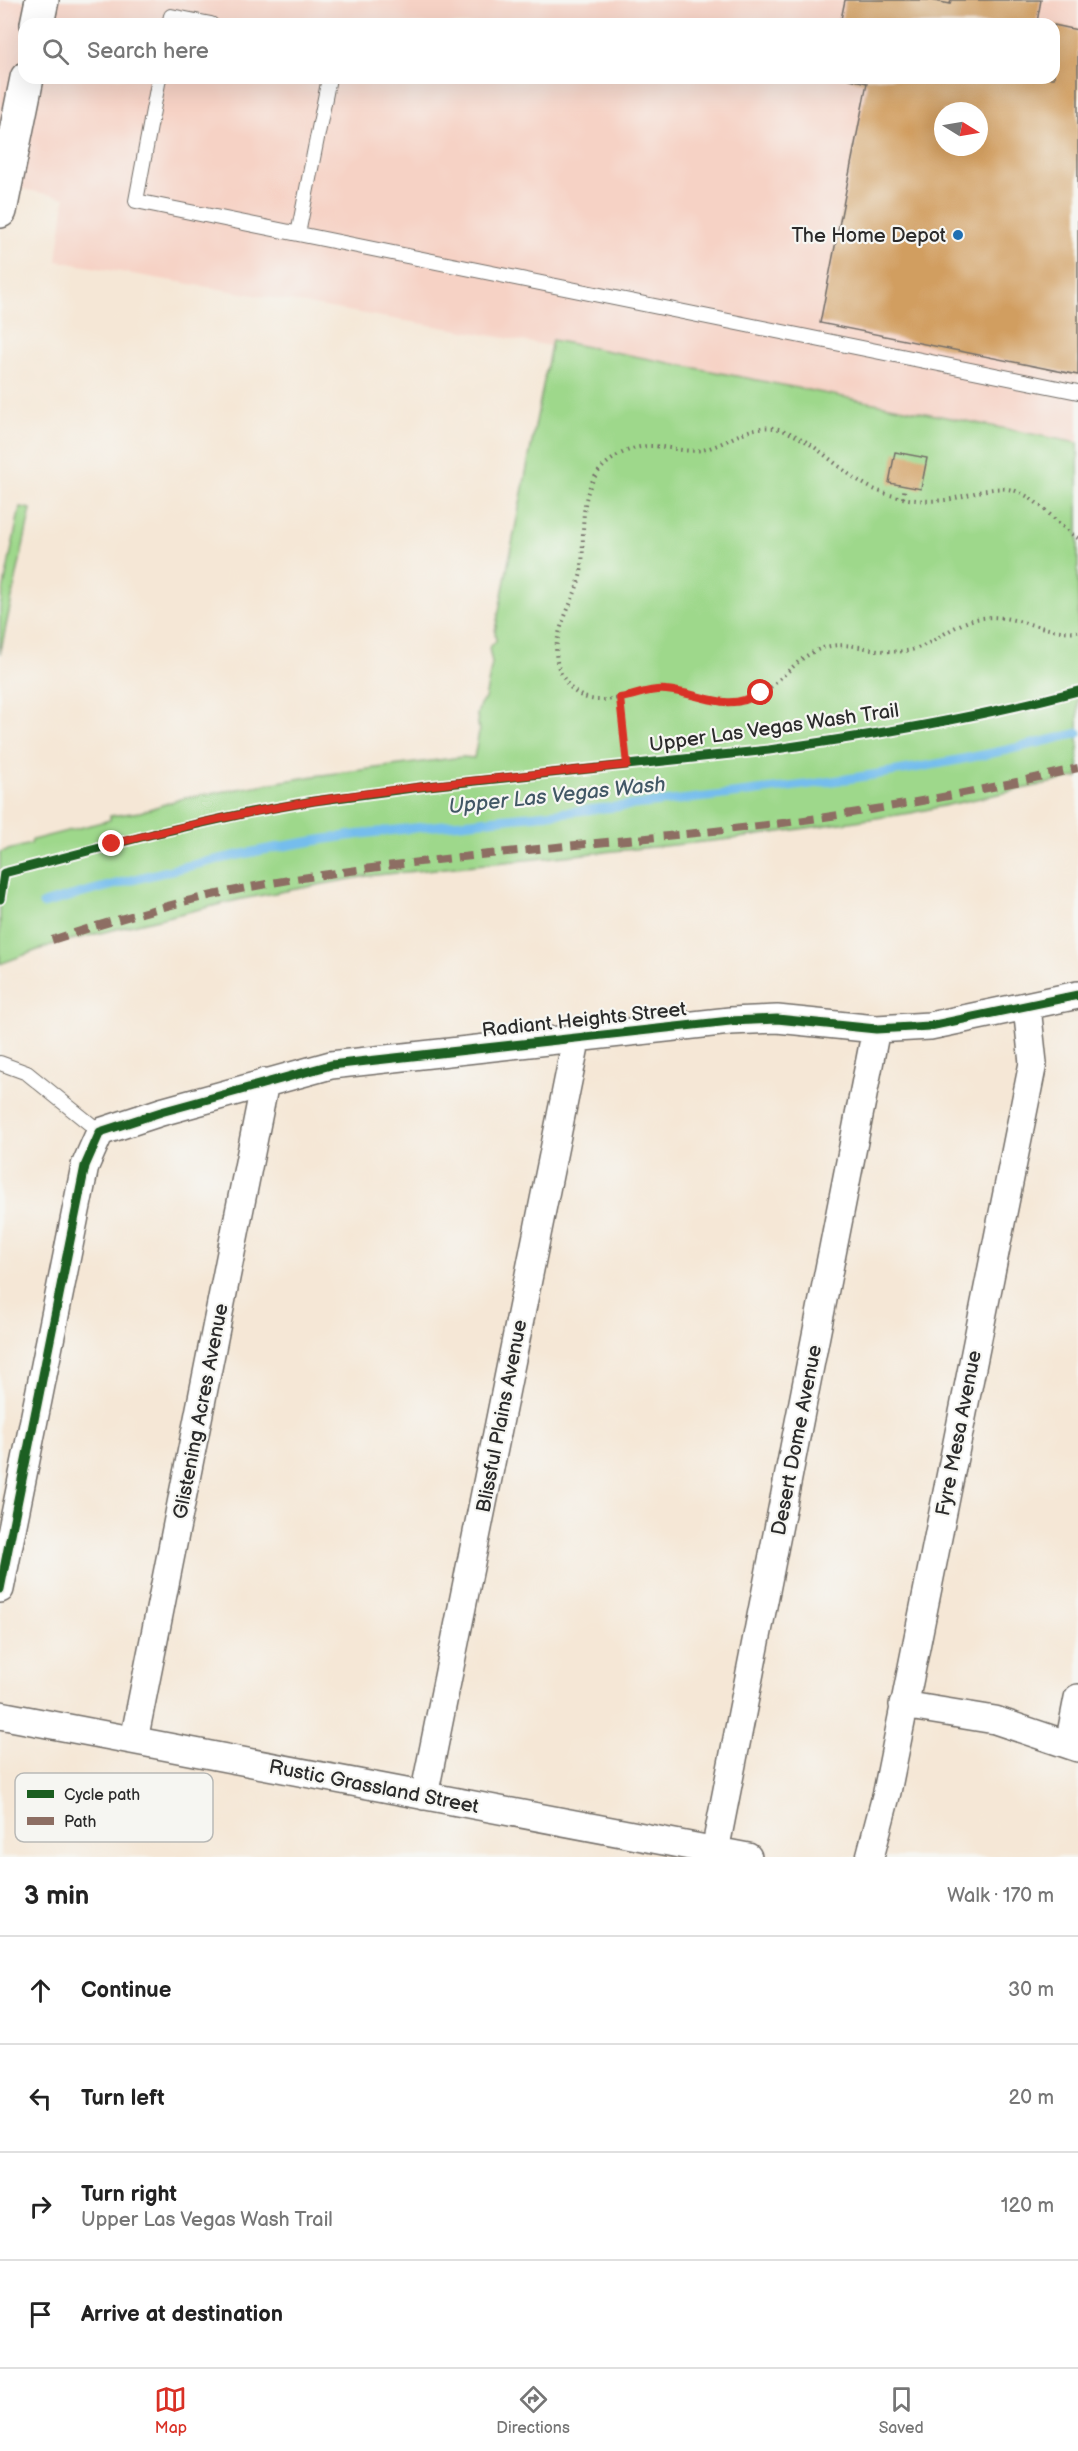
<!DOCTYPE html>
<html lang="en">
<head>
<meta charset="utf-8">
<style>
  :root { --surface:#fff; --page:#f2f2f2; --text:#222; --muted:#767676; --line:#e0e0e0; --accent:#d93025 }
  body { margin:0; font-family:"Balsamiq Sans",sans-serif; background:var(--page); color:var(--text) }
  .compass { position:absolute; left:934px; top:102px; width:54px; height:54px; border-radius:50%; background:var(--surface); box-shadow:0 6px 24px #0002; rotate:101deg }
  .stop { position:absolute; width:18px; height:18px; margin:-14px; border:4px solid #d93025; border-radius:50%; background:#fff }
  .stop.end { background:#d93025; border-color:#fff; box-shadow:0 2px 6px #0008 }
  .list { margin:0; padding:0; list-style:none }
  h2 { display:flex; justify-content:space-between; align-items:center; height:78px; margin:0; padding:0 24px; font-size:26px }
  h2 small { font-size:20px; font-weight:400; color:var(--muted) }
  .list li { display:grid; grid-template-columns:39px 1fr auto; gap:18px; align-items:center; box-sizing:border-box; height:108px; padding:0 24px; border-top:2px solid var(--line) }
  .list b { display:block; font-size:22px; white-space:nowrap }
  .list p { margin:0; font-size:20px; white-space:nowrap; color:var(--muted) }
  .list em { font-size:20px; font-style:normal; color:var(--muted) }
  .icon { flex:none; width:33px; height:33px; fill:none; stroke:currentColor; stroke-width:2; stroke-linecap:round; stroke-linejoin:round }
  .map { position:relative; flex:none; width:1078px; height:1857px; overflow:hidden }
  .search { position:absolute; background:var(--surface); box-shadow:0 6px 24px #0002; left:18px; right:18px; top:18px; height:66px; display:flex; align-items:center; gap:15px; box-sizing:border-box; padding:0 21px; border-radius:18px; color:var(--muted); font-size:22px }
  .sheet { height:510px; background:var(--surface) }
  nav { display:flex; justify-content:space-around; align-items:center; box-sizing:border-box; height:84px; border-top:2px solid var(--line); background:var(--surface); font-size:16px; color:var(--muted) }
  nav a { display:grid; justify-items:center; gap:3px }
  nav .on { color:var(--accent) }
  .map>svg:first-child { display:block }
  .built { fill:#f6d2c5; fill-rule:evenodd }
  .green { fill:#9ed88b; stroke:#64825b; stroke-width:1.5 }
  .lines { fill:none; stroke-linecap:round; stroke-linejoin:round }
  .stream { stroke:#75bded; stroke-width:9 }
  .building { fill:#d19e61; fill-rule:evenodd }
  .service-casing { stroke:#726d67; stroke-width:16 }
  .minor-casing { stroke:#726d67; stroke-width:30 }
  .tertiary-casing { stroke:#726d67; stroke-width:36 }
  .path { stroke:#726d67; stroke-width:4; stroke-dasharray:1.5 4.5; stroke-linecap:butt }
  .service { stroke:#fff; stroke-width:14 }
  .minor { stroke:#fff; stroke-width:27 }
  .tertiary { stroke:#fff; stroke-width:33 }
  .quiet { stroke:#8d6e63; stroke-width:8; stroke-dasharray:15 8; stroke-linecap:butt }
  .cycleway-casing { stroke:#f6f6f2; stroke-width:13 }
  .cycleway { stroke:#1b5e20; stroke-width:9 }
  .route { stroke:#d93025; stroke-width:8 }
  .poi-dot { fill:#1f6fb2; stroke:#f6f6f2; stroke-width:2 }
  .labels { text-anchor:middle; stroke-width:4.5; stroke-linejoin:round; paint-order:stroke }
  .poi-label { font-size:20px; fill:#2b2b2b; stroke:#f6f6f2; text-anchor:end }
  .street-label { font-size:20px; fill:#2b2b2b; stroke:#f6f6f2 }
  .water-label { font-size:21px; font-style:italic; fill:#415765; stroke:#f6f6f2 }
  .key { fill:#f6f6f2; stroke:#b9b9b6; stroke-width:1.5 }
  .key-label { font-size:16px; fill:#2b2b2b }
</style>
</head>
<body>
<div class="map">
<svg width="1078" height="1857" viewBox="0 0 1078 1857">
  <rect width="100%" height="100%" fill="#f6f6f2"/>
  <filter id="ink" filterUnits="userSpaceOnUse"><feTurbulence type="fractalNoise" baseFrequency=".0167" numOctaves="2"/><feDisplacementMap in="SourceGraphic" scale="12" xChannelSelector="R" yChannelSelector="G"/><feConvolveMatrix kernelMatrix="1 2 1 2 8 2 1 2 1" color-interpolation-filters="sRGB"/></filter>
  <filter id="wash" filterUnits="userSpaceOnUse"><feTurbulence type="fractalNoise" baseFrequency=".008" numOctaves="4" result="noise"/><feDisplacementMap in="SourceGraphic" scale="24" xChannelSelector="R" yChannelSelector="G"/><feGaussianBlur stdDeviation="1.35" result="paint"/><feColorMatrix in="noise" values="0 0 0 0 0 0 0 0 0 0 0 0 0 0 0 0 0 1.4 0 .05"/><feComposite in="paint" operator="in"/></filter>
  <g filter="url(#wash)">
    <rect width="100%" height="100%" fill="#f5e7d6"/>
    <!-- built -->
    <path class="built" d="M0 0H1078V445L551 346 57 261 65 198 0 184ZM24 24H1054V78H24ZM943 111H979V147H943Z"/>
    <!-- green -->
    <path class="green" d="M552 340 1078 443V777L911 813 732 839 367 876 242 899 54 944 0 964V852L31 844 32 840 110 820V816L140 812 184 798 314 776 462 757 474 758 479 732 477 715 480 704 485 699 492 663 489 648 496 641 495 631Z
      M20 507 31 509 0 654V607Z"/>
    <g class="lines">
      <!-- stream -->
      <path class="stream" d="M43 904C143 876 244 850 347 836 397 829 448 825 499 819 693 799 889 782 1078 733"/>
    </g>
    <g id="blocks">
      <!-- building -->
      <path class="building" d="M845 0H930L950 4 951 0H1041L1037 22 1043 24H840Z
        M1054 25 1078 30V375L820 323 867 83 846 78H1054ZM943 111H979V147H943Z
        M895 452 927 458 921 489 889 483Z"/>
    </g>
  </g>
  <g filter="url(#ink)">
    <use href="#blocks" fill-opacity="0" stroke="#726d67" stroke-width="1.5"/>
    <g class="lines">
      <defs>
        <path id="service" d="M169 24 171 16 211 24
          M159 78 136 201 1078 392
          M298 234 329 78
          M0 1063 27 1073 100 1132"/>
        <path id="minor" d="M0 1589 85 1166 100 1132 161 1112 331 1065 730 1021 777 1019 876 1029 930 1026 1078 995
          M903 1705 995 1720 1078 1748
          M0 1715 748 1857
          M134 1740 265 1082
          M1069 1744 1078 1698
          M424 1796 577 1036
          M715 1851 876 1029
          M870 1857 887 1792 1033 1063 1027 1007"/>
        <path id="tertiary" d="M37 24 42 0
          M0 211 27 78"/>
      </defs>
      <!-- service casing -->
      <use href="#service" class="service-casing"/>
      <!-- minor casing -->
      <use href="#minor" class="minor-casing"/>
      <!-- tertiary casing -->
      <use href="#tertiary" class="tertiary-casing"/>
      <!-- path -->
      <path class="path" d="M903 498 905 486
        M1078 538C1056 525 1041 500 1016 491 993 483 968 497 945 500 926 502 906 500 887 494 847 483 822 443 782 430 750 420 731 444 702 450 684 453 668 446 650 446 637 446 624 451 614 458 576 482 585 526 582 565 579 602 541 640 563 677 568 686 576 695 587 698 613 706 637 688 664 690 692 691 718 710 747 701 774 692 790 663 815 651 846 636 873 655 905 651 933 648 953 621 982 618 1015 613 1045 635 1078 631
        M620 698 627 765"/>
      <!-- service -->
      <use href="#service" class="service"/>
      <!-- minor -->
      <use href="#minor" class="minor"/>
      <!-- tertiary -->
      <use href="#tertiary" class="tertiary"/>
      <!-- quiet -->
      <path class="quiet" d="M52 940C132 914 213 892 296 879 441 856 587 845 733 829 849 816 964 795 1078 768"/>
      <defs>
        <path id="cycleway" d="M0 899 4 873 153 834 251 812 314 801 428 786 769 750C873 735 977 718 1078 691
          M0 1589 85 1166 100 1132 161 1112 331 1065 730 1021 777 1019 876 1029 930 1026 1078 995"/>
      </defs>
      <!-- cycleway casing -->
      <use href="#cycleway" class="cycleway-casing"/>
      <!-- cycleway -->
      <use href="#cycleway" class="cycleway"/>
    </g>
  </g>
  <g class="lines" filter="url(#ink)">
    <!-- route -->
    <path class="route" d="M112 844C179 827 246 812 314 801 417 785 522 776 627 765L620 698C635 696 651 688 666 690 702 693 725 714 761 693"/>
  </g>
  <!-- markers -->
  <circle class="poi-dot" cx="958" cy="235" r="6"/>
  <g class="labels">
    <!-- poi labels -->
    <g class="poi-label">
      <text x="946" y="242">The Home Depot</text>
    </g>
    <!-- street labels -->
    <g class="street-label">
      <text transform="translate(774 727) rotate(-8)" y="7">Upper Las Vegas Wash Trail</text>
      <text transform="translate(584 1019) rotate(-6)" y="7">Radiant Heights Street</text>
      <text transform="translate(200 1411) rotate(-79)" y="7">Glistening Acres Avenue</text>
      <text transform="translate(501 1416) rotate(-79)" y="7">Blissful Plains Avenue</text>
      <text transform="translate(958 1433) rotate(-79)" y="7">Fyre Mesa Avenue</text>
      <text transform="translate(796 1440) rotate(-79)" y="7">Desert Dome Avenue</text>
      <text transform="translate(374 1786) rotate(11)" y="7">Rustic Grassland Street</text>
    </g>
    <!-- water labels -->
    <g class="water-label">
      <text transform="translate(557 795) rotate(-6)" y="7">Upper Las Vegas Wash</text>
    </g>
  </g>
  <!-- legend -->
  <rect x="15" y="1773" width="198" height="69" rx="9" class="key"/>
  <rect x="27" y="1790" width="27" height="8" fill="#1b5e20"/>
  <rect x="27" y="1817" width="27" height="8" fill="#8d6e63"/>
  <g class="key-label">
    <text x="64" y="1800">Cycle path</text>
    <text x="64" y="1827">Path</text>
  </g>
</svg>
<svg class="compass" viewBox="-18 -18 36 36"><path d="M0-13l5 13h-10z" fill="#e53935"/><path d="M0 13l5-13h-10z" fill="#767676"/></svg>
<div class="stop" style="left:761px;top:693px"></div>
<div class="stop end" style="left:112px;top:844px"></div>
<div class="search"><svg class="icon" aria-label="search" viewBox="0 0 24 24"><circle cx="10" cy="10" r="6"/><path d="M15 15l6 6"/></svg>Search here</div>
</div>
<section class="sheet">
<h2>3 min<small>Walk · 170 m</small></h2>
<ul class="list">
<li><svg class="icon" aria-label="ahead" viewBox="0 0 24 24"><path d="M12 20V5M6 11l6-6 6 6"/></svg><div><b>Continue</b></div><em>30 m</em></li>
<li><svg class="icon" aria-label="left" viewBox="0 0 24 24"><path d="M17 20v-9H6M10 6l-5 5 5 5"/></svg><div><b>Turn left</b></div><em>20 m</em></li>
<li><svg class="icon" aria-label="right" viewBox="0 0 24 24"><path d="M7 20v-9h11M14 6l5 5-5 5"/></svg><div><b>Turn right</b><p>Upper Las Vegas Wash Trail</p></div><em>120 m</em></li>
<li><svg class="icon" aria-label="arrive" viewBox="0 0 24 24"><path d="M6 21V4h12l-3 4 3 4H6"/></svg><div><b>Arrive at destination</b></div></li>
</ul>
</section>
<nav>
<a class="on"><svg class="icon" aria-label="map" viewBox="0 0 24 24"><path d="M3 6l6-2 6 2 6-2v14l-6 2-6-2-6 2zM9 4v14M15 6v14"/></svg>Map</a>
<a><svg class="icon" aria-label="directions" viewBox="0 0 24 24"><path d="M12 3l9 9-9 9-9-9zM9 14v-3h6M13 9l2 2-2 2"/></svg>Directions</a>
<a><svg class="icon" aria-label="saved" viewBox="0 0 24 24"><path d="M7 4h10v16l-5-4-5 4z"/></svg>Saved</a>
</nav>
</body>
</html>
